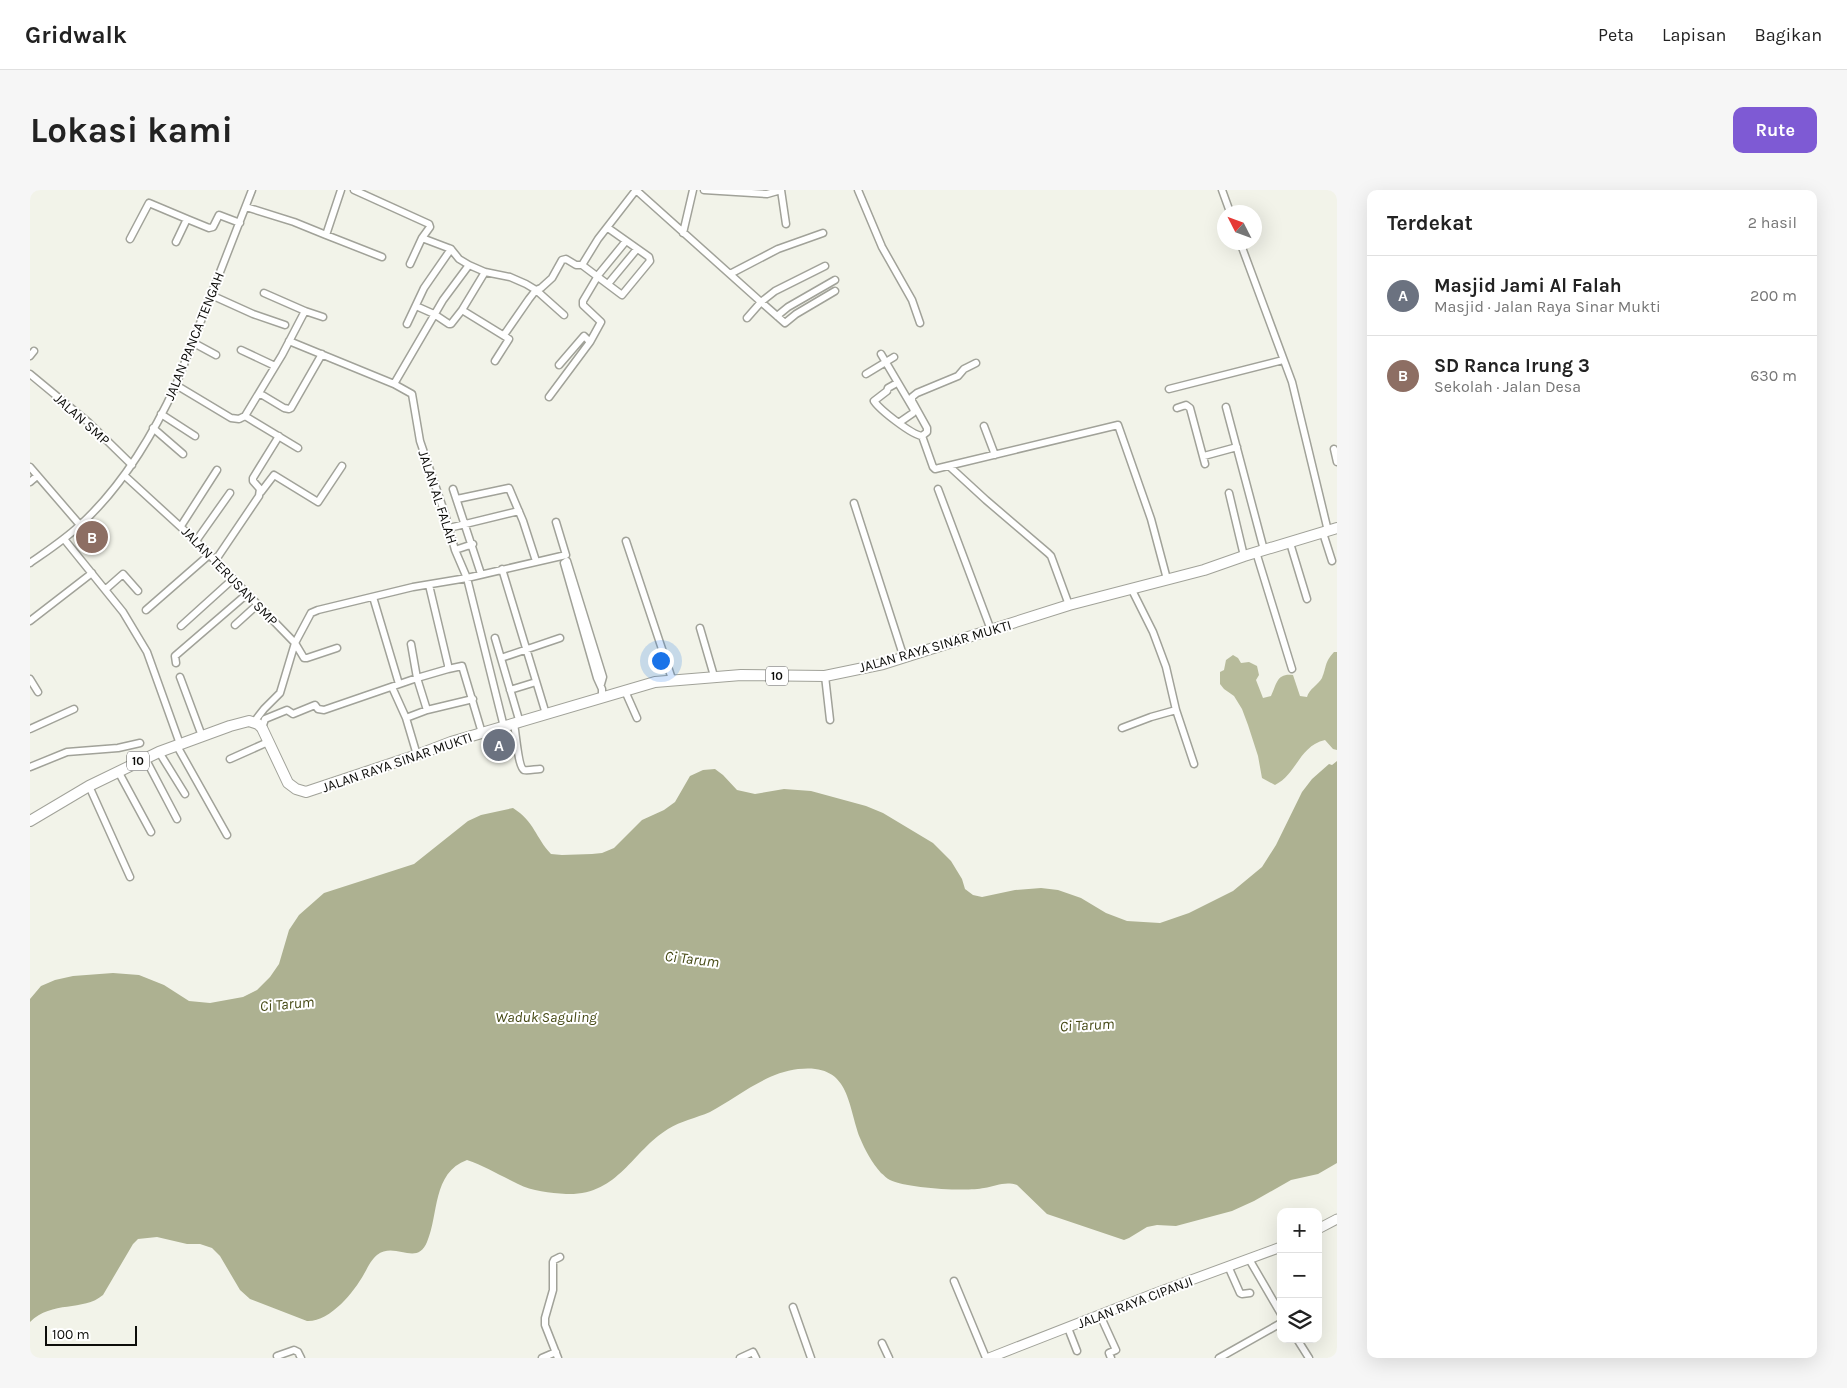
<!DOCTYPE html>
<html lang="id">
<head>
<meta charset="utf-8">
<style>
  :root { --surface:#fff; --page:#f6f6f6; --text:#222; --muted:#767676; --line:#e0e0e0; --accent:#7e5ad4 }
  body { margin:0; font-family:Karla,sans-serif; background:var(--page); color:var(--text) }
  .controls { position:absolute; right:15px; bottom:15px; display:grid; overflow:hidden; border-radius:10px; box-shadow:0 5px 20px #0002 }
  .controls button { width:45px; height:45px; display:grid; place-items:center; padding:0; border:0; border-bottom:1px solid var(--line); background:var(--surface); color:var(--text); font:25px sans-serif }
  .compass { position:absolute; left:1187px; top:15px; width:45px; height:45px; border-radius:50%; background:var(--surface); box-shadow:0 5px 20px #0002; rotate:312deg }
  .scale { position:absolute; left:15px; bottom:12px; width:92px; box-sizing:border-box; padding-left:5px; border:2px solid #0d0d0a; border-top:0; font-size:14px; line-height:18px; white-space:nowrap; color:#0d0d0a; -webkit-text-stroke:4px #fff; paint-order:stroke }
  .you { position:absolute; left:630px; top:470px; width:18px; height:18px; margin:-12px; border:4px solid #fff; border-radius:50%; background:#1a73e8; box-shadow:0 0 0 8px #1a73e833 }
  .badge { display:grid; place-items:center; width:32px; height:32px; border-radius:50%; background:var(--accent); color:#fff; font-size:16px; font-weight:700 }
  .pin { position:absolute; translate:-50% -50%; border:2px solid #fff; box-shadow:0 1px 5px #0006 }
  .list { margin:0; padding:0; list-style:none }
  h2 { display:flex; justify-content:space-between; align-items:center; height:65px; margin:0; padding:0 20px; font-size:21px }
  h2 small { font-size:16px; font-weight:400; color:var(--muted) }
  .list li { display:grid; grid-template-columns:32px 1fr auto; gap:15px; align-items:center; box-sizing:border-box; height:80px; padding:0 20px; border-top:1px solid var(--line) }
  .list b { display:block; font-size:19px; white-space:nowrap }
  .list p { margin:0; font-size:16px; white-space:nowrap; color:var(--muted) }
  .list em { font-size:16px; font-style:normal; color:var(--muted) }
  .icon { flex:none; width:28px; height:28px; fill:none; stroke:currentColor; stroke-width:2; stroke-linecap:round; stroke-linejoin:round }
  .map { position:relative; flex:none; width:1307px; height:1168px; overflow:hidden; border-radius:10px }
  header { display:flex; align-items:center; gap:30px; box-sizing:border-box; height:70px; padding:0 25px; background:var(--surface); border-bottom:1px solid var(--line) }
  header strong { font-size:24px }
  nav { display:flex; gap:28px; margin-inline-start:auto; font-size:18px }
  .intro { display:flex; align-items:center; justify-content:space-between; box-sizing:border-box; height:120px; padding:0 30px }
  h1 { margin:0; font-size:35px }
  .button { padding:12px 22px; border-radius:10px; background:var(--accent); color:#fff; font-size:18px; font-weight:700 }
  main { display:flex; gap:30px; padding:0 30px }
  aside { flex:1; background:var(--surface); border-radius:10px; box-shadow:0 5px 20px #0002 }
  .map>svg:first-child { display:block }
  .forest { fill:#b7bb9b }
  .water { fill:#adb191 }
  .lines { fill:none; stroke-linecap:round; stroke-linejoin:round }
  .minor-casing { stroke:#a1a299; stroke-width:9 }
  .major-casing { stroke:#a1a299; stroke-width:11 }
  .highway-casing { stroke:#a1a299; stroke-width:12 }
  .minor { stroke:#fff; stroke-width:6 }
  .major { stroke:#fff; stroke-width:9 }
  .highway { stroke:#fff; stroke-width:10 }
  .labels { text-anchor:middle; stroke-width:4; stroke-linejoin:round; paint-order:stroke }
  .shield { fill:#fff; stroke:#565654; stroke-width:1 }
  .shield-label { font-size:12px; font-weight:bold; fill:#0d0d0a }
  .street-label { font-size:14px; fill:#0d0d0a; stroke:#fff }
  .water-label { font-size:15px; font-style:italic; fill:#454914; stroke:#fff }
</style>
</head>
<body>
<header>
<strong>Gridwalk</strong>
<nav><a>Peta</a><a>Lapisan</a><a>Bagikan</a></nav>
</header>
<div class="intro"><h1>Lokasi kami</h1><a class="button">Rute</a></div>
<main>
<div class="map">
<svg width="1307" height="1168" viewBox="0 0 1307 1168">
  <rect width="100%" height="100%" fill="#f2f3e9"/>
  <!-- forest -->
  <path class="forest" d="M1304 462H1307V560L1303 559 1295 550C1269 556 1267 584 1245 595L1232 588 1228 566 1218 535 1212 519 1204 506 1194 499 1190 494V482L1194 480 1196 470 1203 465 1208 468 1211 473 1219 472 1227 476 1229 485 1226 490 1233 508 1241 506C1247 493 1247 483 1263 485L1270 506 1277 507C1279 499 1288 495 1292 488 1297 476 1294 473 1304 462Z"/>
  <!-- water -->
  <path class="water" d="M1307 571V973L1288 984 1261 990 1224 1011 1202 1021 1146 1036 1127 1035 1117 1037 1099 1048 1094 1050 1017 1024 987 995C975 991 966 996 954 998 936 1002 875 998 860 990 857 989 854 985 851 983 842 973 835 960 830 948 817 913 820 873 768 879 735 883 708 907 680 922 666 928 651 931 638 939 601 962 588 1006 536 1004 520 1003 502 1001 488 994 471 986 455 976 437 970 402 983 409 1024 397 1052 387 1077 365 1051 347 1065 341 1070 338 1077 334 1084 324 1102 300 1132 277 1131L220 1109 210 1100 190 1066 182 1058 170 1054H157L127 1047 108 1049 103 1054 73 1105C53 1122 22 1110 0 1132V809L11 796 25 790 43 786 83 783 109 785 134 795 159 811 180 813 213 807 227 800 240 787 249 774 259 740 269 725 294 703 384 674 438 631 451 625 483 618C505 632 505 647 521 664L532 665 562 664 572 663 584 658 612 630 634 620 645 612 660 586 673 580 685 579 693 585 707 600 725 604 754 599 781 601 836 616 853 623 903 653 921 671 932 689 935 699 943 705 952 707 985 700 1011 698 1028 700 1051 708 1076 723 1097 731 1130 733 1159 723 1203 701 1232 677 1246 655 1272 602 1282 589 1299 574 1302 575Z"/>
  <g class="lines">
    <defs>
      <path id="minor" d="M324 0 399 34 400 37 392 48 421 59 429 69 439 75 455 82 480 87 496 94 506 100 534 125
        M606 0 731 112 717 128
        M674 0 737 4 751 0
        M751 0 756 34
        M828 0 852 57 882 110 890 133
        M1192 0 1200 22
        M216 17 264 32 296 45 311 0
        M653 43 663 0
        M296 45 352 67
        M100 49 119 13 157 29
        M146 52 157 29 179 38 183 37 189 25 210 33
        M1210 52 1262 192 1298 341
        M380 74 392 48
        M552 75 592 105 620 71 619 67 578 38
        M795 76 745 101 731 112 755 133 766 124 805 101
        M455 82 432 120 479 149 465 171
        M700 84 748 59 793 43
        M578 94 607 59
        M181 105 223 124 255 135
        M386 116 404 124 419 134H421L432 120
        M275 121 293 127
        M747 126 758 117 805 90
        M377 134 394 98 421 59
        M474 145 499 109 506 100 511 98 522 88 532 70 536 69 546 75H552L568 49 606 0
        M259 151 364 194 382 204 390 251 415 324 425 360 437 388 474 537
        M162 152 186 165
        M560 152 571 132 553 115V111L569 84 596 51
        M211 160 245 176
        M851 164 884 220 883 223 870 232
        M0 166 4 161
        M0 184 58 232 102 275
        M836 184 864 167
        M867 193 858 198 857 201 844 211C850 220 882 245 892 246L897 242V238L882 211V207L887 203 928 186 934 179 946 173
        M364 194 413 110 439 75
        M146 195 201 228 209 229 215 226 252 165 275 121 234 103
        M1139 199 1253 170
        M229 203 254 218 259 219 261 218 292 164
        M519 207 560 152 554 146 529 175
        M1196 217 1234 360
        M1147 218 1156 215 1160 218 1175 274
        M131 224 165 246
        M215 226 268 258
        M954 236 965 265
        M123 238 153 264
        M892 246 903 277 905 279 1088 235 1121 329 1137 389
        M1304 259 1307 272
        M1174 266 1207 257
        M919 276 956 310 1018 363 1021 366 1039 415
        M0 277 50 335
        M95 286 166 351 265 453 274 468H277L307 458
        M0 292 7 286
        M423 299 451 384
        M908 299 961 440
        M231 302 244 285 288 312 312 276
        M1199 303 1214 366
        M427 309 479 298 493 331 506 371
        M824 313 874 468
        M151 336 187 280
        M419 338 489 321
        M1293 343 1302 371
        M34 349 93 422 117 462 150 554
        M166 351 200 303
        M596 351 642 489
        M1260 353 1277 409
        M425 360 443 354
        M1226 362 1262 479
        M185 371 229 306 230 299 223 291V288L249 246
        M0 373C17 361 34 350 49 336 91 298 122 247 146 195L222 0
        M472 379 516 524
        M399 395 418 475V479L432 476 452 543
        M76 399 93 384 108 401
        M1102 400 1123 442 1136 477 1146 520
        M343 407 369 494
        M116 420 179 365
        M0 431 62 383
        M205 435 227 415
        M151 436 203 389
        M670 438 684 486
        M465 448 490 533
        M381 454 387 488 397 520
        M471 468 530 448
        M146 473 145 466 217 404
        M795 486 800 530
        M150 487 172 546
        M0 489 8 502
        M571 494 573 487 537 371 534 373 567 488 572 499V508
        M362 497 376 528 387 565
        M480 500 506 492
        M595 501 607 528
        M376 528 397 520 443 509
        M224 532 234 519 250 503 265 453 281 423 288 420 383 397 437 388 536 365 526 332
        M484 534C486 543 488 577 494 580 498 581 506 579 510 579
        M232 538 235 529 257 520 263 524 285 515 288 519 294 520 387 488 418 479
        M1092 538 1121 527 1146 520 1164 574
        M0 539 44 519
        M147 556 197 645
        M129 562 155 604
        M115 568 147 629
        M200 569 238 552
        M0 577 37 562 88 558 110 553
        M88 581 121 642
        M59 596 100 687
        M1219 1069 1251 1124
        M1198 1076 1210 1103 1212 1104 1220 1103
        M924 1091 956 1168
        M763 1117 781 1168
        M1070 1125 1086 1160 1079 1163 1081 1168
        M1038 1138 1047 1161
        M1267 1149 1279 1168
        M852 1153 859 1168
        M247 1166 264 1160 268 1162 271 1168
        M512 1168 526 1162
        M528 1168 515 1135V1128L523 1100V1072L524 1070 530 1067
        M710 1168 723 1162 726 1168
        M1189 1168 1251 1133"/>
      <path id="major" d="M1288 1039 1307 1029
        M959 1168 1123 1104 1251 1057"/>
      <path id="highway" d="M0 631 59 596 129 562 200 536 219 531 228 534 232 538 258 593 266 599 276 602 387 565 421 552 625 492 711 485 795 486 853 474 1039 415 1174 380 1214 366 1307 338"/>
    </defs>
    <!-- minor casing -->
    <use href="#minor" class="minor-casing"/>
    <!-- major casing -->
    <use href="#major" class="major-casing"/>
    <!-- highway casing -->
    <use href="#highway" class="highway-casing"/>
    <!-- minor -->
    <use href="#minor" class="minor"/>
    <!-- major -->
    <use href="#major" class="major"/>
    <!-- highway -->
    <use href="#highway" class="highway"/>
  </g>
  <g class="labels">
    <!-- shield labels -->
    <g class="shield">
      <rect x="736" y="476.5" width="22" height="19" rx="4"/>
      <rect x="97" y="561.5" width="22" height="19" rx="4"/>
    </g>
    <g class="shield-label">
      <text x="747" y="490">10</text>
      <text x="108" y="575">10</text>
    </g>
    <!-- street labels -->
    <g class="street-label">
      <text transform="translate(164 146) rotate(-68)" y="5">JALAN PANCA TENGAH</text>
      <text transform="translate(52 229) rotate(42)" y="5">JALAN SMP</text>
      <text transform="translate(408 307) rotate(72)" y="5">JALAN AL FALAH</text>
      <text transform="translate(200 386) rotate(46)" y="5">JALAN TERUSAN SMP</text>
      <text transform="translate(905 456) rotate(-16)" y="5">JALAN RAYA SINAR MUKTI</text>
      <text transform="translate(367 572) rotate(-19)" y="5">JALAN RAYA SINAR MUKTI</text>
      <text transform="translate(1105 1112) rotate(-21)" y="5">JALAN RAYA CIPANJI</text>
    </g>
    <!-- water labels -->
    <g class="water-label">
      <text transform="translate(662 769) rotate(7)" y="5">Ci Tarum</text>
      <text transform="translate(257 814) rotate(-5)" y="5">Ci Tarum</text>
      <text x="516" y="832">Waduk Saguling</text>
      <text transform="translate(1057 835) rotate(-3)" y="5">Ci Tarum</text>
    </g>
  </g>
</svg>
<div class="controls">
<button>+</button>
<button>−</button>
<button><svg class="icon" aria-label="layers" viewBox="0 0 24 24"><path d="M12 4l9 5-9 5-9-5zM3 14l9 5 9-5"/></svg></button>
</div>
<svg class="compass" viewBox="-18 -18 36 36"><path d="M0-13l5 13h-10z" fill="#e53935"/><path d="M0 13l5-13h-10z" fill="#767676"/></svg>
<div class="scale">100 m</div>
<div class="you"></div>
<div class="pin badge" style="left:469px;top:555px;background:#6b7280">A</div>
<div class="pin badge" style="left:62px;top:347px;background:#8d6e63">B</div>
</div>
<aside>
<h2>Terdekat<small>2 hasil</small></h2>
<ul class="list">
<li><span class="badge" style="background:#6b7280">A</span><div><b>Masjid Jami Al Falah</b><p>Masjid · Jalan Raya Sinar Mukti</p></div><em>200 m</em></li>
<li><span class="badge" style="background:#8d6e63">B</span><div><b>SD Ranca Irung 3</b><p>Sekolah · Jalan Desa</p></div><em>630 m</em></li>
</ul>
</aside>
</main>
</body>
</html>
